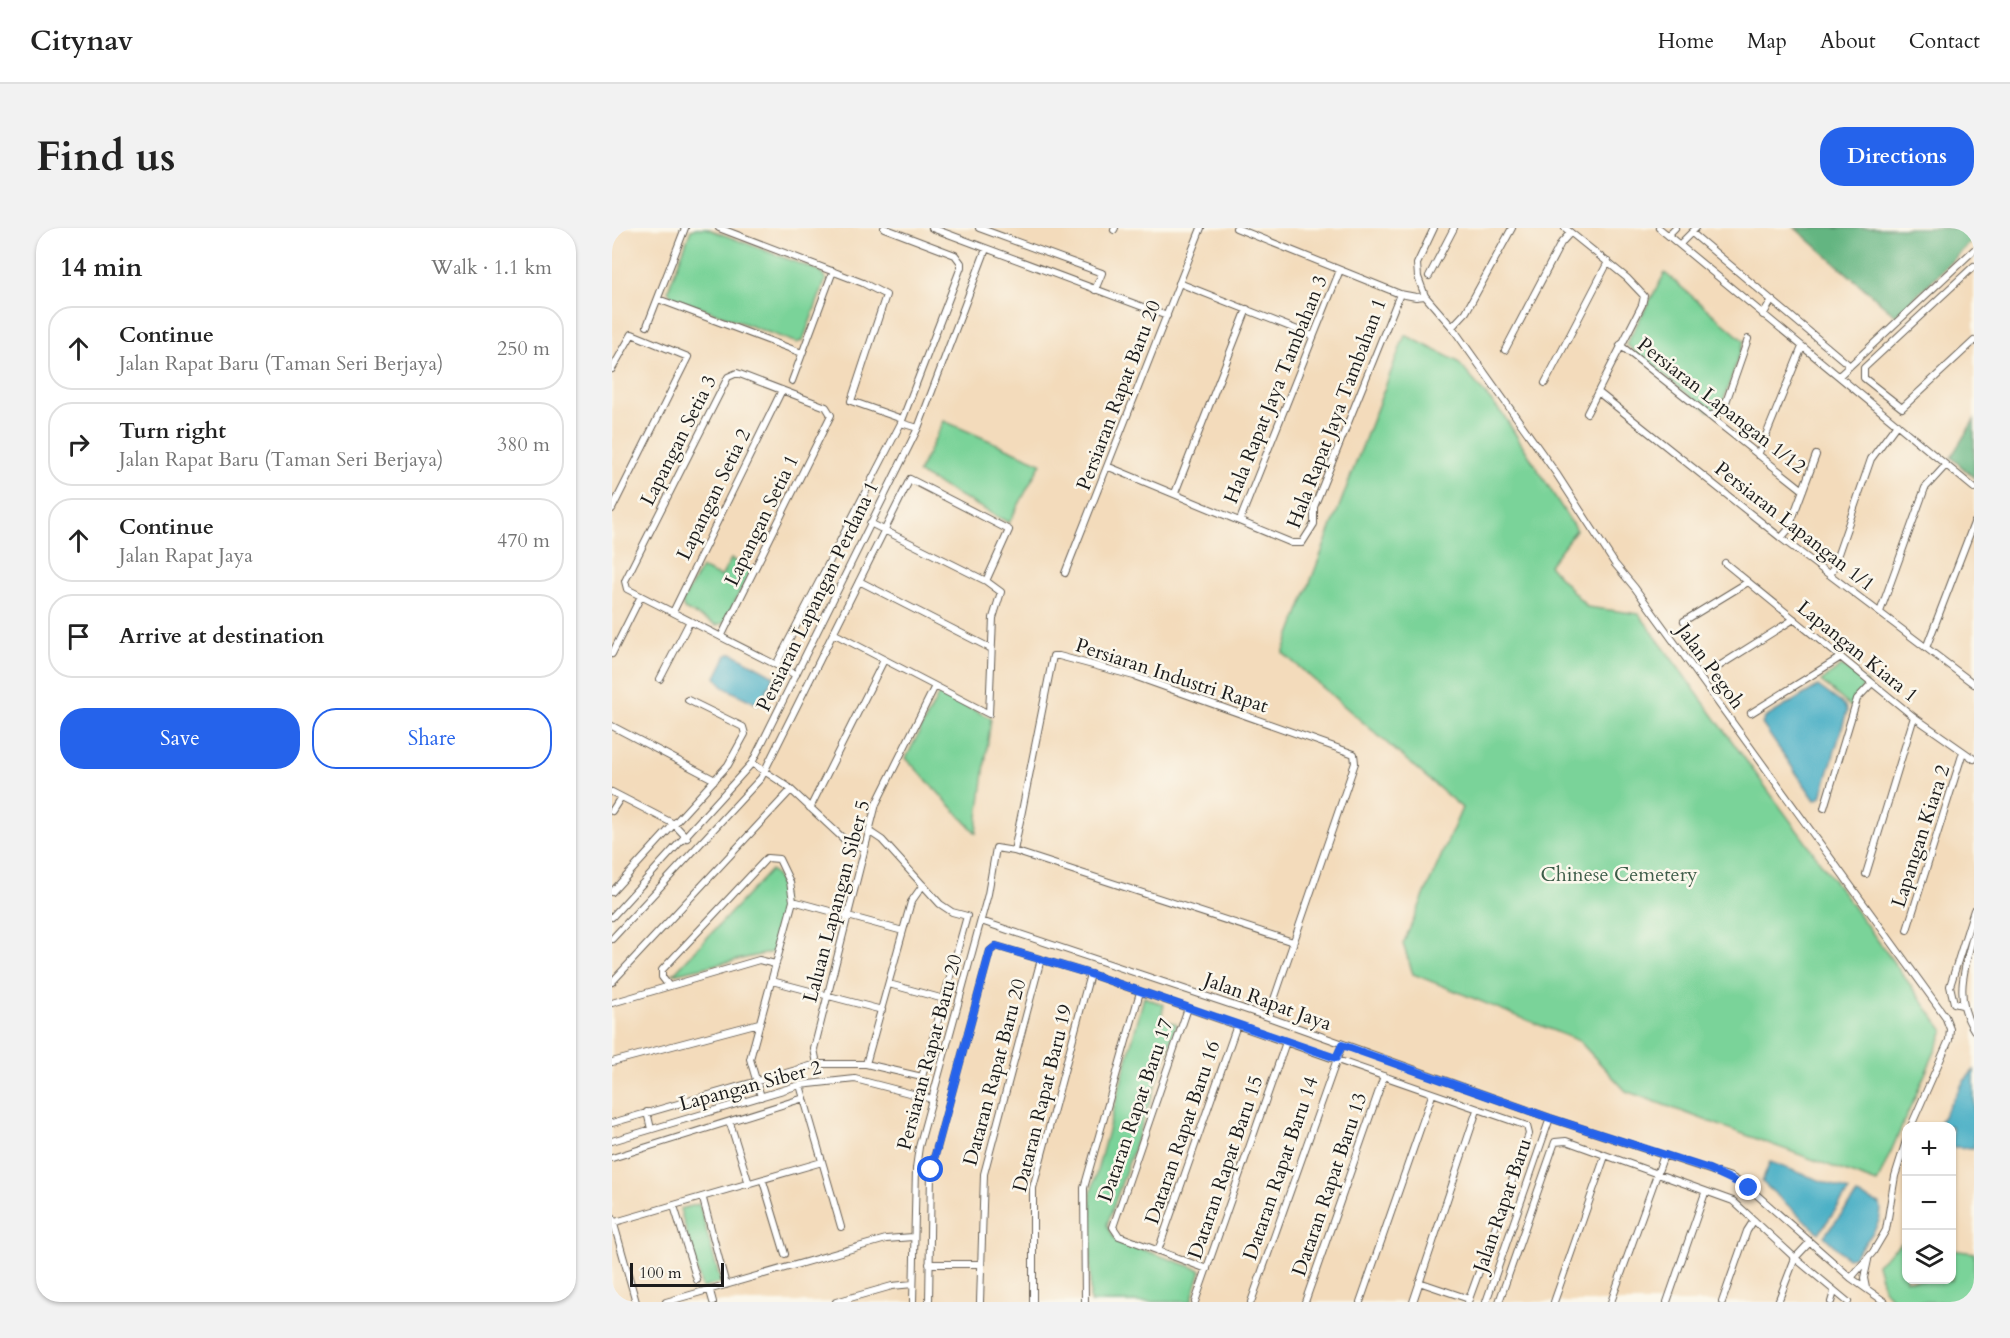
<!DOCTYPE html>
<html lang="en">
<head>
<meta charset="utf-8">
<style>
  :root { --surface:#fff; --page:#f2f2f2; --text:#222; --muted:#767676; --line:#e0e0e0; --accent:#2563eb }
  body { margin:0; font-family:Cardo,serif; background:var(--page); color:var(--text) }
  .controls { position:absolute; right:18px; bottom:18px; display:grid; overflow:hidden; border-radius:12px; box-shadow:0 2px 4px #0004 }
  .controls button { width:54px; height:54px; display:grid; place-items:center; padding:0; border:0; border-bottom:2px solid var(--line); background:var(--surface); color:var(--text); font:30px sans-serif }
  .scale { position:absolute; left:18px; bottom:15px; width:94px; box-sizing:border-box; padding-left:6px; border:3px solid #1c1c1c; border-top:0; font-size:16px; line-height:21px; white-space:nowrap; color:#1c1c1c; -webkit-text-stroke:4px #fbf7ec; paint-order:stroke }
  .stop { position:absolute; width:18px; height:18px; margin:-14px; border:4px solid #2563eb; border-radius:50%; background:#fff }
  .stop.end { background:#2563eb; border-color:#fff; box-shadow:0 2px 6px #0008 }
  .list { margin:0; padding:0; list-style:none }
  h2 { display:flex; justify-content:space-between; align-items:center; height:78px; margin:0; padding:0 24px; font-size:26px }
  h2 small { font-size:20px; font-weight:400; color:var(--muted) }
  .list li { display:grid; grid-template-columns:39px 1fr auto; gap:18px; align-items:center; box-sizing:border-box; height:84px; margin:0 12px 12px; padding:0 12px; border:2px solid var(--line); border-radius:24px }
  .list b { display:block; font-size:22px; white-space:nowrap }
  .list p { margin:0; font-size:20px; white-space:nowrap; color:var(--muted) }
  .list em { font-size:20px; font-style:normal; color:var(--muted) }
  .actions { display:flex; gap:12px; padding:18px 24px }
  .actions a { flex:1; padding:14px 0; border:2px solid var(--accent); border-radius:24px; text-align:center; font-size:21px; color:var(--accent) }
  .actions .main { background:var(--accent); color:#fff }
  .icon { flex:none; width:33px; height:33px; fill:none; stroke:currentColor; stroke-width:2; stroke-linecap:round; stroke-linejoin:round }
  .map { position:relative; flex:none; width:1362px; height:1074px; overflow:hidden; border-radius:24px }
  header { display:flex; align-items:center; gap:36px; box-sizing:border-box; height:84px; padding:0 30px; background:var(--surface); border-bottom:2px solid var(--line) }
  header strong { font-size:28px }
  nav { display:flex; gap:33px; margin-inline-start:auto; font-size:21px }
  .intro { display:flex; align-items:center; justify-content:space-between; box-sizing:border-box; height:144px; padding:0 36px }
  h1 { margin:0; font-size:42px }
  .button { padding:15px 27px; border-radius:24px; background:var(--accent); color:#fff; font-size:21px; font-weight:700 }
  main { display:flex; gap:36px; padding:0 36px }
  aside { flex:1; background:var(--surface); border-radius:24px; box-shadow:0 2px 4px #0004 }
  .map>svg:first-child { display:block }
  .green { fill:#7ad399; stroke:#4b785a; stroke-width:1.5 }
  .forest { fill:#63b581; stroke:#40684e; stroke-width:1.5 }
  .water { fill:#46aec5; stroke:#316570; stroke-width:1.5 }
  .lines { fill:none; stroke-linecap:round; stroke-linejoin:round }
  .minor-casing { stroke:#675f54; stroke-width:8 }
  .minor { stroke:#fff; stroke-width:6 }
  .route { stroke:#2563eb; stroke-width:8 }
  .labels { text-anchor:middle; stroke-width:5; stroke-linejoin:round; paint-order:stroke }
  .street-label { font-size:20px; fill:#1c1c1c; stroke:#fbf7ec }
  .park-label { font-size:20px; fill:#3d5c48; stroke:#fbf7ec }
</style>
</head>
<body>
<header>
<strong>Citynav</strong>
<nav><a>Home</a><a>Map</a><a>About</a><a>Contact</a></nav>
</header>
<div class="intro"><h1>Find us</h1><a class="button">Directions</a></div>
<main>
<aside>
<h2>14 min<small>Walk · 1.1 km</small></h2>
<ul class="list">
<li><svg class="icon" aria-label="ahead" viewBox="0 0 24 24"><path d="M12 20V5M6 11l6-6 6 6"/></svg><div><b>Continue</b><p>Jalan Rapat Baru (Taman Seri Berjaya)</p></div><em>250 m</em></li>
<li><svg class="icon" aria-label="right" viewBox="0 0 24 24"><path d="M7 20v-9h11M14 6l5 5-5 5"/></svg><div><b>Turn right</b><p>Jalan Rapat Baru (Taman Seri Berjaya)</p></div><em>380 m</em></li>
<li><svg class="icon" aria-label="ahead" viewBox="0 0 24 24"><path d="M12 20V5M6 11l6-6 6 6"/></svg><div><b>Continue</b><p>Jalan Rapat Jaya</p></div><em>470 m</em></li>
<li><svg class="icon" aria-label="arrive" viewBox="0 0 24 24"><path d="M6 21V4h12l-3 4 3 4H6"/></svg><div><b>Arrive at destination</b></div></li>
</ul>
<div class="actions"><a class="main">Save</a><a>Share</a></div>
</aside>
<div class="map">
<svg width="1362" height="1074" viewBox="0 0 1362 1074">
  <rect width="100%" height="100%" fill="#fbf7ec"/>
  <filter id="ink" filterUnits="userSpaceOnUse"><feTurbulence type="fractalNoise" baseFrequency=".0167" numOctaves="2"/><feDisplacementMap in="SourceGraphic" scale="12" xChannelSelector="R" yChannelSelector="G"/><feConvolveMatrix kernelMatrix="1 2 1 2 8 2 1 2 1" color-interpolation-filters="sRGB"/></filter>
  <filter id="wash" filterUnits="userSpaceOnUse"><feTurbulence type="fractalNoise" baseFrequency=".008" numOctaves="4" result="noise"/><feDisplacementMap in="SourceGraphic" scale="24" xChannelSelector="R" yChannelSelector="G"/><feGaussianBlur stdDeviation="1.35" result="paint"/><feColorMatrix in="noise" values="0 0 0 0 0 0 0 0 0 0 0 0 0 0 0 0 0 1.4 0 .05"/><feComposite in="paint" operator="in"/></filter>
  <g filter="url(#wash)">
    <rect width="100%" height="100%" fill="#f3dbbb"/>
    <!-- green -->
    <path class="green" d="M84 0H94L207 43 214 51 191 112 185 115 60 69 56 62 79 2Z
      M1053 45 1132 113 1110 176 1103 183H1096L1014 116Z
      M793 107 845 133 892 188 964 302 937 337 975 379 1027 386 1332 803 1265 955 1014 863 967 813 801 746 791 716 850 580 671 425Z
      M332 193 429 235 397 295 306 245Z
      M119 331 139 342 112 395 105 397 72 381 70 375 89 340 109 349Z
      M1230 438 1255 455 1243 468 1240 480 1209 453Z
      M327 466 379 490 364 605 294 530Z
      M159 642C181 662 167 699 161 724L61 746Z
      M532 769 552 777 549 791 565 796 495 997 503 1012 589 1042 579 1074H478L479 965Z
      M87 976 109 1055 90 1060 68 981Z
      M1289 1015 1294 1016V1052H1340V1022L1362 1025V1074H1283L1272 1061 1265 1036Z"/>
    <!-- forest -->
    <path class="forest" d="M1183 0H1360L1362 11 1284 88Z
      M1362 192V250L1339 229Z"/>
    <!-- water -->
    <path class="water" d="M120 425 162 448 147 477 111 459 104 449 115 427Z
      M1206 458 1232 477 1235 483 1209 569 1203 572 1150 496 1153 490Z
      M1362 842V920L1340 919V898H1325L1352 853Z
      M1158 934 1237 963 1207 1005 1150 954Z
      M1245 967 1268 976C1273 996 1253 1014 1241 1029L1235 1030 1212 1008Z"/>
  </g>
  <g filter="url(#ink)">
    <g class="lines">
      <defs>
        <path id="minor" d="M107 0 251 55 274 67 239 173 290 191
          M320 0 555 88
          M367 0 490 45 483 62
          M624 0 788 66 804 69 813 68
          M822 0 805 36 806 49 813 68 840 99 944 245 1003 336 1023 360 1333 788 1338 801 1337 812 1299 898
          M953 0 1015 50 1032 68 1030 77 975 185
          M1047 0 1362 260
          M502 2 503 0
          M1080 5 1238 138
          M1056 7 1063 0
          M1068 16 1084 0
          M1362 38 1252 140V150L1290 180 1362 113
          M817 48 842 0
          M567 55 701 108
          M46 71 190 125
          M1151 87 1160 72
          M35 98 73 0
          M840 99 854 84 900 0
          M1008 117 1191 262
          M893 122 949 15 958 5
          M0 141 20 106 76 129 0 281
          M1227 148 1362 22
          M180 153 221 43
          M933 155 996 34
          M986 164 1169 310 1362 456
          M1097 188 1108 184 1112 180 1136 111
          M289 195 306 200
          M1146 227 1190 119
          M497 239 680 315H690L702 296V279L788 66
          M563 265 635 81
          M628 292 728 42
          M1169 310 1176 302 1204 227
          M1113 335 1302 489 1362 531
          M453 345 589 0
          M1219 346 1259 231 1285 196
          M247 353 378 420
          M61 384 170 162
          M1268 384 1313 260 1334 237
          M1072 393 1136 354
          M223 406 377 486 381 390 389 364 374 353 258 295
          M109 409 219 187 214 179 125 145 116 149 13 353 15 361 184 447
          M1314 420 1362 295
          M0 426 29 368
          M164 437 289 195 349 39V35L343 27 272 0
          M1104 440 1182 391
          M48 451 78 393
          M1139 485 1229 429
          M0 498 103 552
          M140 535 175 558 236 615 253 620
          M0 564 62 596 75 610
          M198 580 272 432
          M1212 580 1245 471 1260 455
          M0 583 9 569
          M1254 646 1302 489
          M0 664 116 537 133 506 131 499 76 472
          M181 673 291 703
          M0 689 140 535 306 200 374 21
          M369 693 656 789 938 890 1119 949 1137 960 1239 1050 1273 1074
          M1295 702 1351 524
          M1362 704C1353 739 1341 770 1362 802
          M0 711 149 550 298 251 397 302 374 353
          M160 753 270 782
          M0 754 179 562
          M277 756 332 771
          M57 758 50 749V742L155 630 167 631 178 654 181 673 138 831 149 869
          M0 775 147 732 163 736
          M1350 777 1342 775 1338 758 1362 682
          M576 780 501 999 507 1008 595 1041
          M656 789 743 535 742 526 522 448 447 428H441L402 623 681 714
          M0 834 147 795
          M205 836 202 821 264 576 323 458
          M254 836 299 674 311 657
          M188 857 229 999
          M35 884 39 901
          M0 895 205 836H254L310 849 355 688 340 684 328 676 270 612 258 604
          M118 895 137 956
          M0 913 188 857 243 851 320 871
          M0 930 192 870
          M151 953 173 1026
          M91 971 114 1057
          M62 978 85 1052
          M0 989 24 1074
          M0 995 210 934
          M546 1023 625 797
          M317 1036H369
          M1239 1050 1261 1024 1274 1002 1283 948 1294 913
          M807 1054 857 1071
          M1254 1060 1252 1050 1256 1032
          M98 1063 101 1074
          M54 1074 274 1011 301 1009
          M224 1074 280 1058 301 1056
          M301 1074 304 940 307 919 376 666 384 620 402 623
          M317 1074 319 942 378 723 384 718 478 746 915 898 917 906 856 1074
          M368 1074 372 946 429 731
          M421 1074V960L478 746
          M473 1074 472 960 528 764
          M583 1074 674 814
          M639 1074 730 817
          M693 1074 772 848
          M748 1074 820 867
          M801 1074 865 882
          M874 1074 938 890
          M887 1074 943 914 954 913 1121 973 1183 1030 1236 1074
          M942 1074 993 928
          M999 1074 1052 927
          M1055 1074 1093 965
          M1110 1074 1135 1003 1142 992
          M1166 1074 1183 1030 1198 1014
          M1219 1074 1222 1064"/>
      </defs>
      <!-- minor casing -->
      <use href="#minor" class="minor-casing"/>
      <!-- minor -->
      <use href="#minor" class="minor"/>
    </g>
  </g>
  <g class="lines" filter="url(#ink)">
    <!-- route -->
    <path class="route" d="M319 942 378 723 384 718 478 746 724 830 730 817 938 890 1097 941 1137 960"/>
  </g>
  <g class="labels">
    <!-- street labels -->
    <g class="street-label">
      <text transform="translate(663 161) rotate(-68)" y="7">Hala Rapat Jaya Tambahan 3</text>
      <text transform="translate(506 167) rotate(-69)" y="7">Persiaran Rapat Baru 20</text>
      <text transform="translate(1110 177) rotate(38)" y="7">Persiaran Lapangan 1/12</text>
      <text transform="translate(724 185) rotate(-69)" y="7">Hala Rapat Jaya Tambahan 1</text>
      <text transform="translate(66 212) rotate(-63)" y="7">Lapangan Setia 3</text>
      <text transform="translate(101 266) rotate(-64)" y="7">Lapangan Setia 2</text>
      <text transform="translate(149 292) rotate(-64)" y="7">Lapangan Setia 1</text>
      <text transform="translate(1183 298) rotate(38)" y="7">Persiaran Lapangan 1/1</text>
      <text transform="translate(205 368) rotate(-64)" y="7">Persiaran Lapangan Perdana 1</text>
      <text transform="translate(1246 423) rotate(39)" y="7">Lapangan Kiara 1</text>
      <text transform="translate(1099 438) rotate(54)" y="7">Jalan Pegoh</text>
      <text transform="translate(560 447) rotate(18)" y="7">Persiaran Industri Rapat</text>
      <text transform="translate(1308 608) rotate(-72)" y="7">Lapangan Kiara 2</text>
      <text transform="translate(224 673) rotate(-75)" y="7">Laluan Lapangan Siber 5</text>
      <text transform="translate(656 773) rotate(20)" y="7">Jalan Rapat Jaya</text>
      <text transform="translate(317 824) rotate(-75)" y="7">Persiaran Rapat Baru 20</text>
      <text transform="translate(382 844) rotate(-75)" y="7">Dataran Rapat Baru 20</text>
      <text transform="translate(138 857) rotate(-15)" y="7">Lapangan Siber 2</text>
      <text transform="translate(430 870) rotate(-76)" y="7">Dataran Rapat Baru 19</text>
      <text transform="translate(523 882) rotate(-71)" y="7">Dataran Rapat Baru 17</text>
      <text transform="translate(570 904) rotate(-71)" y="7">Dataran Rapat Baru 16</text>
      <text transform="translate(613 939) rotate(-71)" y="7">Dataran Rapat Baru 15</text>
      <text transform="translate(668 940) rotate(-71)" y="7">Dataran Rapat Baru 14</text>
      <text transform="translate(717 956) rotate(-71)" y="7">Dataran Rapat Baru 13</text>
      <text transform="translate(890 977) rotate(-71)" y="7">Jalan Rapat Baru</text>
    </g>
    <!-- park labels -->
    <g class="park-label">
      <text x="1007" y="653">Chinese Cemetery</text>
    </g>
  </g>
</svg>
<div class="controls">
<button>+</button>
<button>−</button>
<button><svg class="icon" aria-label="layers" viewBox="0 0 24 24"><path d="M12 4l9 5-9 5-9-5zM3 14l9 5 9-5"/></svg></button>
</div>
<div class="scale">100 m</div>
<div class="stop" style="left:319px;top:942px"></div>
<div class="stop end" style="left:1137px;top:960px"></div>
</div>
</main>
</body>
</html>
